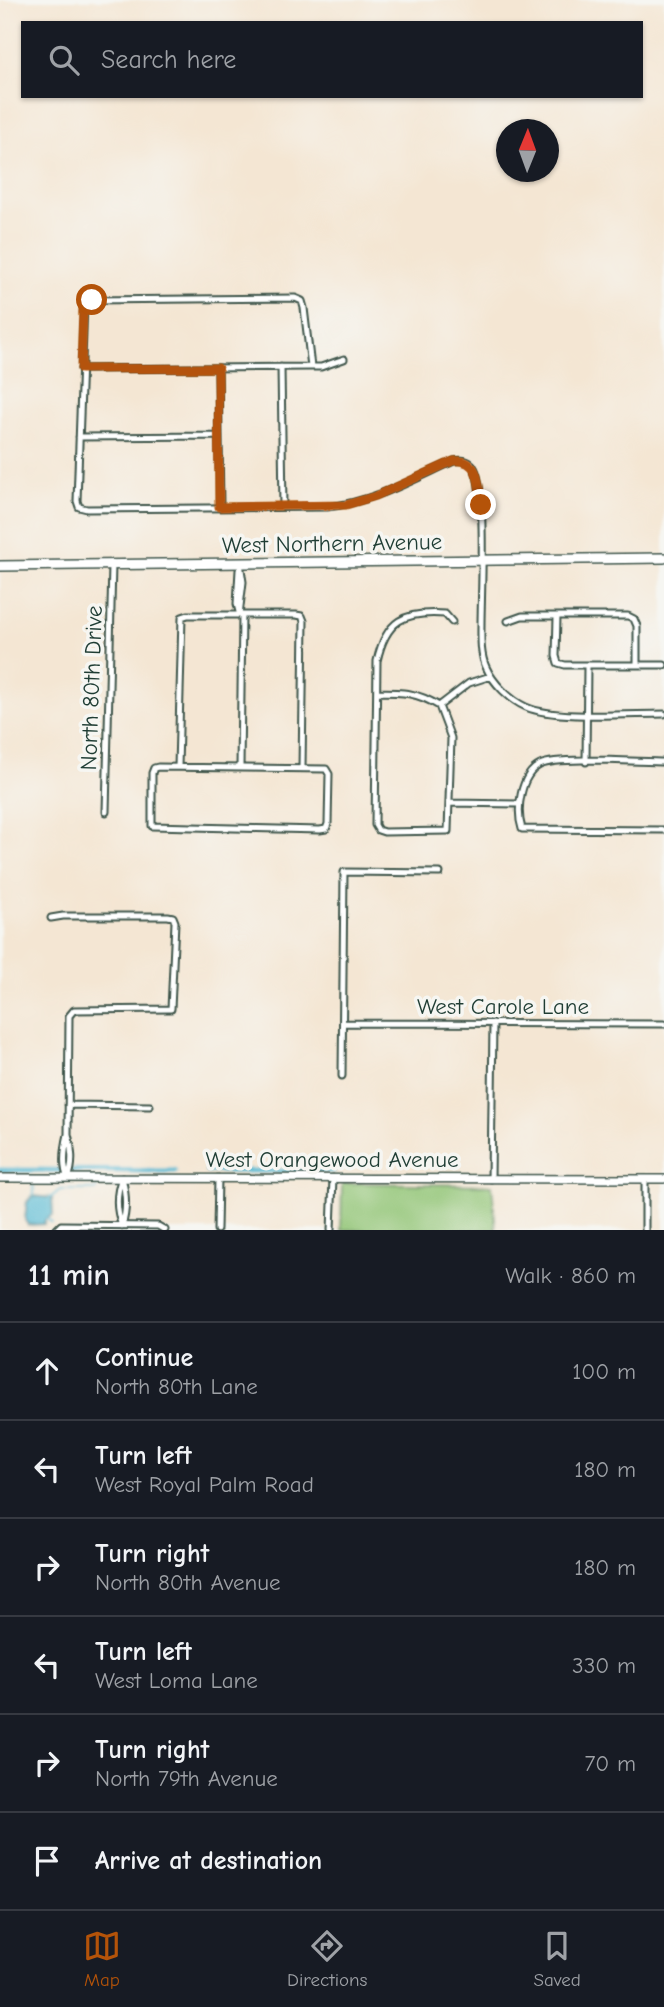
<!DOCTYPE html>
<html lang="en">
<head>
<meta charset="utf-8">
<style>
  :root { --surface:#171b24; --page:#20242c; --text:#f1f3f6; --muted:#9ea1a6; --line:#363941; --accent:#b45309 }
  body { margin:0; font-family:"Comic Neue",sans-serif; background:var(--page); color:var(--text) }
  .compass { position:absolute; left:496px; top:119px; width:63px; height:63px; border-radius:50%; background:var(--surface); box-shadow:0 2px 5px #0004; rotate:1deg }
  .stop { position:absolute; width:21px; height:21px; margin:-16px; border:5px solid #b45309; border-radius:50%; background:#fff }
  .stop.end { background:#b45309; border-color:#fff; box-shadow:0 2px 7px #0008 }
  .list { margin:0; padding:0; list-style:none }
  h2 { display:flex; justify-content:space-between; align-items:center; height:91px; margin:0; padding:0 28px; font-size:30px }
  h2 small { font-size:23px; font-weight:400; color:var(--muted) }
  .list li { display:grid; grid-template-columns:46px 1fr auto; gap:21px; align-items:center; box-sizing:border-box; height:98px; padding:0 28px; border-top:2px solid var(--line) }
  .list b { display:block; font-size:26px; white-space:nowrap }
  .list p { margin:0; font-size:23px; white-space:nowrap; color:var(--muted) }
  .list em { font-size:23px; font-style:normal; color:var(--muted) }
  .icon { flex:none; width:38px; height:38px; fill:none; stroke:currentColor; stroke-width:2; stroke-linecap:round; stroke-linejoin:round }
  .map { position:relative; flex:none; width:664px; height:1230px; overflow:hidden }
  .search { position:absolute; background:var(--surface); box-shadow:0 2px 5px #0004; left:21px; right:21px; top:21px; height:77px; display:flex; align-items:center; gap:18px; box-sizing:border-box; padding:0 24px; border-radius:0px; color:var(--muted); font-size:26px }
  .sheet { height:679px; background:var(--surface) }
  nav { display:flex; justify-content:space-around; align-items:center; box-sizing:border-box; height:98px; border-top:2px solid var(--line); background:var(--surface); font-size:19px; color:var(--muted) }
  nav a { display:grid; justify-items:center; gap:4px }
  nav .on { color:var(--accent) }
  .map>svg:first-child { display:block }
  .green { fill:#91c475; stroke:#588054; stroke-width:2 }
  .water { fill:#55b9d3; stroke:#3a7b84; stroke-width:2 }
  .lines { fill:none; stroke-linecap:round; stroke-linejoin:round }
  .stream { stroke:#55b9d3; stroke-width:2 }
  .canal { stroke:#55b9d3; stroke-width:5 }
  .minor-casing { stroke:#3f564c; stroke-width:9 }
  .tertiary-casing { stroke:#3f564c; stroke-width:10 }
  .primary-casing { stroke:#3f564c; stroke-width:12 }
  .minor { stroke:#fff; stroke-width:5 }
  .tertiary { stroke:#fff; stroke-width:7 }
  .primary { stroke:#fff; stroke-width:9 }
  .route { stroke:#b45309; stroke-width:9 }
  .labels { text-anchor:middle; stroke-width:7; stroke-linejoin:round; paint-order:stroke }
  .street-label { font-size:23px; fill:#1f3d34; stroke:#f6f6f2 }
</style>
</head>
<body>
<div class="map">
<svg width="664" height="1230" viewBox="0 0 664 1230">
  <rect width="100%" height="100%" fill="#f6f6f2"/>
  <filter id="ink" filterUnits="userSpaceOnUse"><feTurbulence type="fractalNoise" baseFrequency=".0143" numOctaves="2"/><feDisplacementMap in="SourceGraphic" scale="14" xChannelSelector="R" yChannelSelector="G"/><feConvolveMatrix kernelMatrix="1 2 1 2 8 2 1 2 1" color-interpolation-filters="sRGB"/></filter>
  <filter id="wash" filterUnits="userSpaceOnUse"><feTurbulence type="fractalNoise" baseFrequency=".00686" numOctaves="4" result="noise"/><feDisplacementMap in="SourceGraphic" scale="28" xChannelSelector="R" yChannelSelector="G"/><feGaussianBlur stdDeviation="1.57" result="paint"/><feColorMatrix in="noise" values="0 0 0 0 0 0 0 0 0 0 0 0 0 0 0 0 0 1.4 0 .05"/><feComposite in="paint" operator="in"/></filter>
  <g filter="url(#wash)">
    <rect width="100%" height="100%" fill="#f4e6d3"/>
    <!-- green -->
    <path class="green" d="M342 1183 492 1185 496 1230H341Z"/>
    <!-- water -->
    <path class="water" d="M32 1196 52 1198 53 1215 45 1220 44 1224 28 1225 25 1220 27 1202Z"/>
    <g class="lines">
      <!-- stream -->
      <path class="stream" d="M33 1183 34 1195
        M49 1199 60 1190H97V1183
        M47 1219 52 1223"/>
      <!-- canal -->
      <path class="canal" d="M0 1170 175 1171
        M207 1171H333"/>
    </g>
  </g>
  <g filter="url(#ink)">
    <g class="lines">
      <defs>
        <path id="minor" d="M281 367 283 507
          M311 367 304 308 302 301 295 298 92 300 84 303 77 501 79 507 87 509 327 507C373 502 412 480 454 461 461 460 468 459 473 466 487 485 481 595 481 624 481 637 480 654 486 667 493 683 510 700 526 707 555 720 630 714 664 714
          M218 368 220 507
          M81 369 311 367H321L344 359
          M79 437 218 436
          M239 612 237 604 239 570
          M239 615 243 582 240 563
          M557 617 556 656 558 663 565 665H664
          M508 621 522 616H628L634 619 637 626V664
          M377 692C402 692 417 692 439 706
          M439 706 451 738 448 831 384 832 378 830 375 825 377 661C386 620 404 611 445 614L452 622
          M439 706 469 683 491 676
          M586 762 587 666
          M664 762C639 762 559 756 540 765 520 775 516 810 522 829L664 830
          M158 767 326 769 329 774 328 824 326 829 320 830 152 826V773L154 768Z
          M178 767 182 617 188 615H296L302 616 304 621 302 768
          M240 767 242 615
          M450 803 519 804
          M106 812 112 565
          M51 918 63 916H168L173 917 175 922 171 1009 74 1010 69 1016 68 1134C65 1147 62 1166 68 1178
          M343 1023 664 1024
          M342 1076 344 872 440 873
          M68 1105 150 1106
          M68 1134C72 1147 74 1165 68 1178
          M122 1178C116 1193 116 1210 122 1226
          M122 1178C126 1193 127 1211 122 1226
          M491 1179 493 1023
          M645 1179V1230
          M56 1230 61 1225 158 1226 165 1230
          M217 1230 218 1178
          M331 1230 333 1178"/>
        <path id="tertiary" d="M0 1178 664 1179"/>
        <path id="primary" d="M0 566 664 558"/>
      </defs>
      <!-- minor casing -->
      <use href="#minor" class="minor-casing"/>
      <!-- tertiary casing -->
      <use href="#tertiary" class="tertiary-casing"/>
      <!-- primary casing -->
      <use href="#primary" class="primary-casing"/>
      <!-- minor -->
      <use href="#minor" class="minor"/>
      <!-- tertiary -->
      <use href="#tertiary" class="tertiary"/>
      <!-- primary -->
      <use href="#primary" class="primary"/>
    </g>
  </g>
  <g class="lines" filter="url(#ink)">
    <!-- route -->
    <path class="route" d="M92 300 84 303 83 310 81 369 218 368 219 507 346 505 376 496 453 461C480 458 479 484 481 505"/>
  </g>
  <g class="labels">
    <!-- street labels -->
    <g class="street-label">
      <text transform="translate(332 543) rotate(-1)" y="8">West Northern Avenue</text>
      <text transform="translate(91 688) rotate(-88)" y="8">North 80th Drive</text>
      <text x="503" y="1014">West Carole Lane</text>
      <text x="332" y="1167">West Orangewood Avenue</text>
    </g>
  </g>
</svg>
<svg class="compass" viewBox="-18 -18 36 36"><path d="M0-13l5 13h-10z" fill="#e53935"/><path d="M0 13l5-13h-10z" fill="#9ea1a6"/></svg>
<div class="stop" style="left:92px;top:300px"></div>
<div class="stop end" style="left:481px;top:505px"></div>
<div class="search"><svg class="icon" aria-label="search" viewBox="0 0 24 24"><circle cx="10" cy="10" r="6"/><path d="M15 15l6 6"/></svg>Search here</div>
</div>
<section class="sheet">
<h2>11 min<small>Walk · 860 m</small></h2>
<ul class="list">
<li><svg class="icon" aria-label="ahead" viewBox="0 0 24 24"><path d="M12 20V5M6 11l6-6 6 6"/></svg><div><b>Continue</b><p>North 80th Lane</p></div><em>100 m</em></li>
<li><svg class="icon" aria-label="left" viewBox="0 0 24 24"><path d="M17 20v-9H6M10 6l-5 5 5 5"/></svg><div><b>Turn left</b><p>West Royal Palm Road</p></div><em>180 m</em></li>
<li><svg class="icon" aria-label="right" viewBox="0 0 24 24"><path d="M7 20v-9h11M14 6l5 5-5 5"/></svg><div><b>Turn right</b><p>North 80th Avenue</p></div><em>180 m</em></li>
<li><svg class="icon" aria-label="left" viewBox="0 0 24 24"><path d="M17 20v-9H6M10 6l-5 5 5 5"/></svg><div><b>Turn left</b><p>West Loma Lane</p></div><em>330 m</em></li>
<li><svg class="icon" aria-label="right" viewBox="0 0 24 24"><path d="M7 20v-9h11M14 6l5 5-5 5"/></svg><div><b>Turn right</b><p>North 79th Avenue</p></div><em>70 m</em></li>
<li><svg class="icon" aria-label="arrive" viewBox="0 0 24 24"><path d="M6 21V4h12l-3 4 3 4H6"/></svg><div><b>Arrive at destination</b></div></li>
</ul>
</section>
<nav>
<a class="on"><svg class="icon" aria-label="map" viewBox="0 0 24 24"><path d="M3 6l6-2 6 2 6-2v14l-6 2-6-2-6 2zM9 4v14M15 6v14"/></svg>Map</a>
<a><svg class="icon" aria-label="directions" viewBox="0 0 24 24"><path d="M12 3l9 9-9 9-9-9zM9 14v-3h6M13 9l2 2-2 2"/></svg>Directions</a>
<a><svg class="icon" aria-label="saved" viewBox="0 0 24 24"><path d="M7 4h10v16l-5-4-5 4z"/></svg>Saved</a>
</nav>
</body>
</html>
